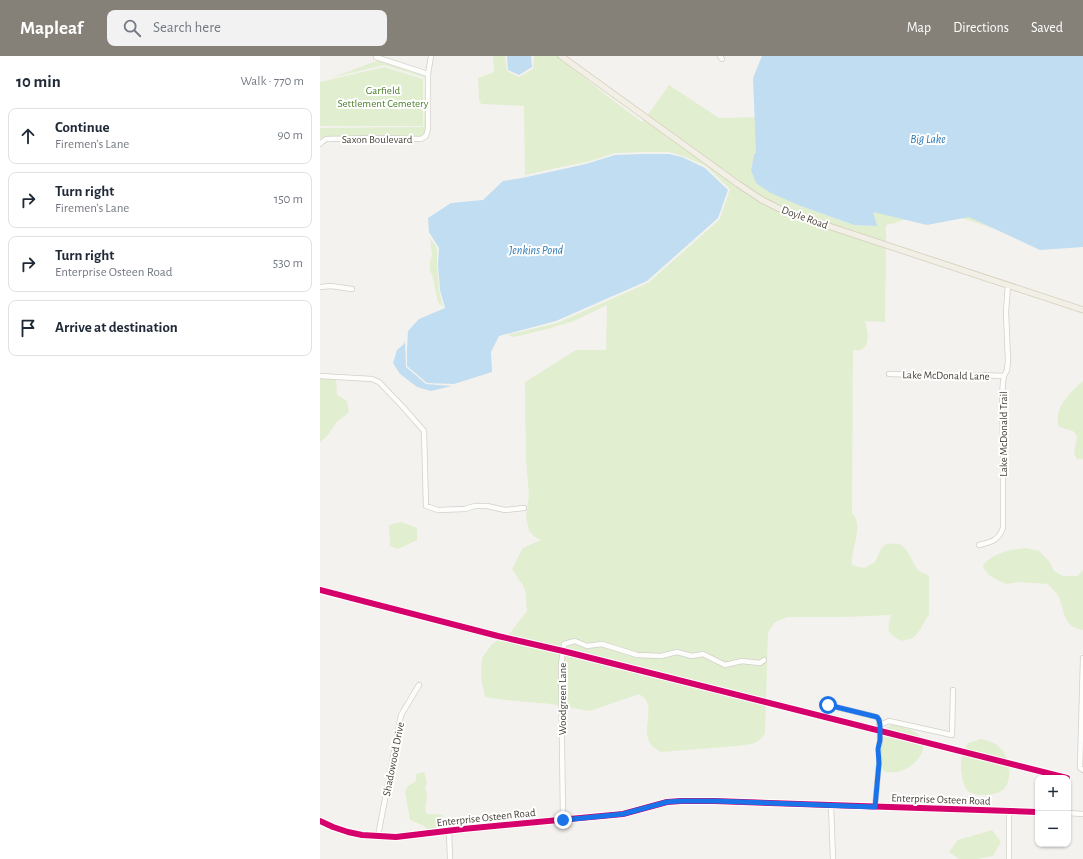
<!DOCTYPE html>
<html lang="en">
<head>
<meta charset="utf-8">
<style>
  :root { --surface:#fff; --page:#f2f2f3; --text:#1f2937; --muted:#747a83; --line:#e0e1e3; --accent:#868178 }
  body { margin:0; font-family:"Alegreya Sans",sans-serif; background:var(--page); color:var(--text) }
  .controls { position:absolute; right:12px; bottom:12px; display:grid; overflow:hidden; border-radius:8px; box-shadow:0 1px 3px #0004 }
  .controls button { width:36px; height:36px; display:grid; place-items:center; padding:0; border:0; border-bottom:1px solid var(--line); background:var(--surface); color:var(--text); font:20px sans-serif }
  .stop { position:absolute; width:12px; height:12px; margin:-9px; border:3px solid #1a73e8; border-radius:50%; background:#fff }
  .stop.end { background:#1a73e8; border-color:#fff; box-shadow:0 1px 4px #0008 }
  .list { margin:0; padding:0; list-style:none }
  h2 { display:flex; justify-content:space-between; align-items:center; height:52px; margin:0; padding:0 16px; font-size:17px }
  h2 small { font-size:13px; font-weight:400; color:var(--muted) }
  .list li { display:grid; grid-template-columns:26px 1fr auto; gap:12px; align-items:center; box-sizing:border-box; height:56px; margin:0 8px 8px; padding:0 8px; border:1px solid var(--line); border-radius:8px }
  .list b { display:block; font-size:15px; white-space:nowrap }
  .list p { margin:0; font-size:13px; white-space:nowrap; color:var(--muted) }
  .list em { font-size:13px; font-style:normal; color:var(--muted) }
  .icon { flex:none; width:22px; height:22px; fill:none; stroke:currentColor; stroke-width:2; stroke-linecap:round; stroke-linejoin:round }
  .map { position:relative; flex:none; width:763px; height:803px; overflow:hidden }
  header { display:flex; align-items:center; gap:24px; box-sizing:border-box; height:56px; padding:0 20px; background:var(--accent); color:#fff }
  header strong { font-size:19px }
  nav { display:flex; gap:22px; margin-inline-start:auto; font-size:14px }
  .search { width:280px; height:36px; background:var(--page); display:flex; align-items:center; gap:10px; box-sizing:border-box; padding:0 14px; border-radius:8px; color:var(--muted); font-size:15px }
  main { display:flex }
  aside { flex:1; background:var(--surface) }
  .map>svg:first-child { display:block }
  .green { fill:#e1eecf; fill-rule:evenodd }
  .water { fill:#c0ddf1 }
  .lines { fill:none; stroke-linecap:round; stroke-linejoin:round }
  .minor-casing { stroke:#d2d0cb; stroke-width:6 }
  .major-casing { stroke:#d6cebb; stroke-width:7 }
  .minor { stroke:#fdfdfc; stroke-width:4.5 }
  .major { stroke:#f2efe6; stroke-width:5.5 }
  .cycleway-casing { stroke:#fff; stroke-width:8 }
  .cycleway { stroke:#d6006c; stroke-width:6 }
  .route { stroke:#1a73e8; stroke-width:5 }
  .labels { text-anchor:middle; stroke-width:4; stroke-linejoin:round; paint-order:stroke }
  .park-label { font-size:11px; fill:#4a7f2a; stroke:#fff }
  .street-label { font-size:11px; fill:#4b4439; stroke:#fff }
  .water-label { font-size:12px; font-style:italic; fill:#2e7ab2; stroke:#fff }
</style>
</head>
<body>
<header>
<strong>Mapleaf</strong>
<div class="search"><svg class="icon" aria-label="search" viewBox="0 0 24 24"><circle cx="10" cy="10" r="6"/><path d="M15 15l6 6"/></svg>Search here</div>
<nav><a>Map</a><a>Directions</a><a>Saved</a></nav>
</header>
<main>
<aside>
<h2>10 min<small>Walk · 770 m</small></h2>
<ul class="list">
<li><svg class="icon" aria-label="ahead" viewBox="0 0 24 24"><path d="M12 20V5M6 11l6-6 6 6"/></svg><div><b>Continue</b><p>Firemen's Lane</p></div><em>90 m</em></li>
<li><svg class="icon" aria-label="right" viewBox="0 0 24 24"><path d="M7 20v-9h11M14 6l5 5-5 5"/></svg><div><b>Turn right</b><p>Firemen's Lane</p></div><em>150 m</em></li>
<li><svg class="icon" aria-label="right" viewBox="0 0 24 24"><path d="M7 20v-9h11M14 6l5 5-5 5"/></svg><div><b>Turn right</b><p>Enterprise Osteen Road</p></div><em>530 m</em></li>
<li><svg class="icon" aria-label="arrive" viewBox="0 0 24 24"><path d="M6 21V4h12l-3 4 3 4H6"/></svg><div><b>Arrive at destination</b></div></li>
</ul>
</aside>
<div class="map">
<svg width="763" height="803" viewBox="0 0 763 803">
  <rect width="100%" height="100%" fill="#f4f2ee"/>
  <!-- green -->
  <path class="green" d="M173 0H185L187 15 199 21 213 13 214 0H237L290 42 322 66 324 63 441 146 566 191 565 266 545 265C547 273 552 290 540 294 538 295 535 294 533 294L532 457C542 467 535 484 533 496 532 500 532 505 532 509L544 512 555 506 561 493 566 488C570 488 576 487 579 488 588 491 592 506 598 514 601 517 605 517 609 520V558L600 574 593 582 582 585C566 577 567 575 571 559L524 561H467L454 567 448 577 445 678 438 685 432 688 417 690 341 696C339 694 335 693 333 691 319 676 334 659 326 644 325 642 322 640 319 638L270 655 252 652 231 648 185 644 165 641 161 621 162 602 172 588 190 577 207 555 205 533 192 513 203 492 221 484 215 481 209 475 206 461 209 439 206 404 205 326 256 294H286L287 249 254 265 227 273 194 281 187 279 237 267 328 227 399 164 400 162 410 133 386 110 363 100 349 96H324L295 97 267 106 241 111 205 119 204 50 161 48 159 43 158 22 174 16Z
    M59 4 105 20 106 72 104 79 100 81 58 80 6 81 0 82V72L104 71 105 23 104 21 64 9 11 22Z
    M64 11 103 23V70H0V26Z
    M349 29 399 62 448 61 678 174 639 161 588 162 575 167 566 169V186L467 154 442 142 419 126 327 60ZM434 99 552 153 556 170 534 169 481 150 431 114Z
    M110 182 117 192V210L119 234 123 251 118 246 113 222 110 214V207L112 199Z
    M0 323H16L17 339 27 345 29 356 16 367 7 380 0 386Z
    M763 325V403H757L754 398 757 380 753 375 739 371C732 354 751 335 763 325Z
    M81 466 97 472V484L78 493 70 490 69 469Z
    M706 492 719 495 729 505 734 515 743 520H758L763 514V574C743 572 745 554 738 540 736 536 731 532 728 528L699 526 686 528 670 520 664 513 663 509C675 496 689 494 706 492Z
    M571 669C577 669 581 670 586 672 617 682 601 710 578 716 574 717 570 716 565 716L560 710 561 680 564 673Z
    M661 683C675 686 683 691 688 705 690 714 690 725 685 732 679 740 654 742 647 734 643 728 642 720 641 714 641 702 642 697 648 687Z
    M104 716 107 727 105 732 107 741 105 754 107 758H114L123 759 124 765 122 771 108 773 102 769 90 764 85 736 88 730 96 725V718Z
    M672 774 681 786 673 800 657 803H639L629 796 638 784Z"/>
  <!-- water -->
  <path class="water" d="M187 0H211L212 11 199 19 188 14Z
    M442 0H763V191L720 194 649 161 607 169 553 156 557 170 534 169 481 150 451 137 436 127 431 114 434 99 436 96 433 22Z
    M324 98H349L362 101 385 112 408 134 398 162 327 225 236 265 179 280 171 296 172 316 134 328 107 327 87 310V294L88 275 99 263 125 252 120 234 118 209 119 192 109 176 108 162 131 147 163 144 183 125 202 122 266 108 295 99Z
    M85 285 86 311 106 328 132 330 111 335 97 331 80 318 73 307 77 294 84 288Z"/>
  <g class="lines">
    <defs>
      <path id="minor" d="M400 0 402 3
        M56 1 108 18
        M0 88 2 86 6 83 58 82 101 83 106 80 108 73V18L111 0
        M0 231 11 230 32 233
        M569 318 641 320 660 319 684 320
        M0 320 52 323 59 326 83 351 104 375 106 450 118 454 145 453 155 450H167L185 454 204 452
        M659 489C671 486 678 485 683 472V388L682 341 683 326 684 320 687 314 688 305 686 256 688 229
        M763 602 760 712 763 714
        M508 649 557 661 559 664 560 684 559 693V707L555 751
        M560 669 569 665 632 679 633 634
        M511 749 513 803
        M689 755V803
        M748 757 763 758
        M243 764 241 609 244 588 255 585 267 590 282 588 317 599 341 600 357 596 372 600 383 598 405 609 422 605 440 607 444 604
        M0 765 13 771 28 776 42 779 76 781 143 773 303 758 347 746 361 745H394L718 756
        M129 774 130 803
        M58 780 81 659 99 629"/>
      <path id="major" d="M241 0 418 128 442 144 466 156 763 254"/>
    </defs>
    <!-- minor casing -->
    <use href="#minor" class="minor-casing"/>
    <!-- major casing -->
    <use href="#major" class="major-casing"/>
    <!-- minor -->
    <use href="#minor" class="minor"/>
    <!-- major -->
    <use href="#major" class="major"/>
    <defs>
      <path id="cycleway" d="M0 534 178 580 243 595 747 722
        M0 765 13 771 28 776 42 779 76 781 143 773 303 758 347 746 361 745H394L718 756"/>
    </defs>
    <!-- cycleway casing -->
    <use href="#cycleway" class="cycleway-casing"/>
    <!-- cycleway -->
    <use href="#cycleway" class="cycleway"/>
  </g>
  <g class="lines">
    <!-- route -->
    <path class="route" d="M243 764 303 758 347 746 361 745H394L555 751 559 707 558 693 560 684V669L559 664 557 661 508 649"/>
  </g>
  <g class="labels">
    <!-- park labels -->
    <g class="park-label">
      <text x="63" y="38">Garfield<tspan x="63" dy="13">Settlement Cemetery</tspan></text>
    </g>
    <!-- street labels -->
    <g class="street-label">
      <text x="57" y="87">Saxon Boulevard</text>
      <text transform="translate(485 161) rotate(20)" y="4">Doyle Road</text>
      <text transform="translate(626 319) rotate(1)" y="4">Lake McDonald Lane</text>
      <text transform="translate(683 378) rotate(-90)" y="4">Lake McDonald Trail</text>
      <text transform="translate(242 643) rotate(-90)" y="4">Woodgreen Lane</text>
      <text transform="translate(73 703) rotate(-79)" y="4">Shadowood Drive</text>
      <text transform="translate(621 743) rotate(2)" y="4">Enterprise Osteen Road</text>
      <text transform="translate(166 761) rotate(-6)" y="4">Enterprise Osteen Road</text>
    </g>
    <!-- water labels -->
    <g class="water-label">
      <text x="608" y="87">Big Lake</text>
      <text x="216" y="198">Jenkins Pond</text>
    </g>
  </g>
</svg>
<div class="controls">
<button>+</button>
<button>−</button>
</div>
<div class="stop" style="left:508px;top:649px"></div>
<div class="stop end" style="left:243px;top:764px"></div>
</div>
</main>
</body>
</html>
